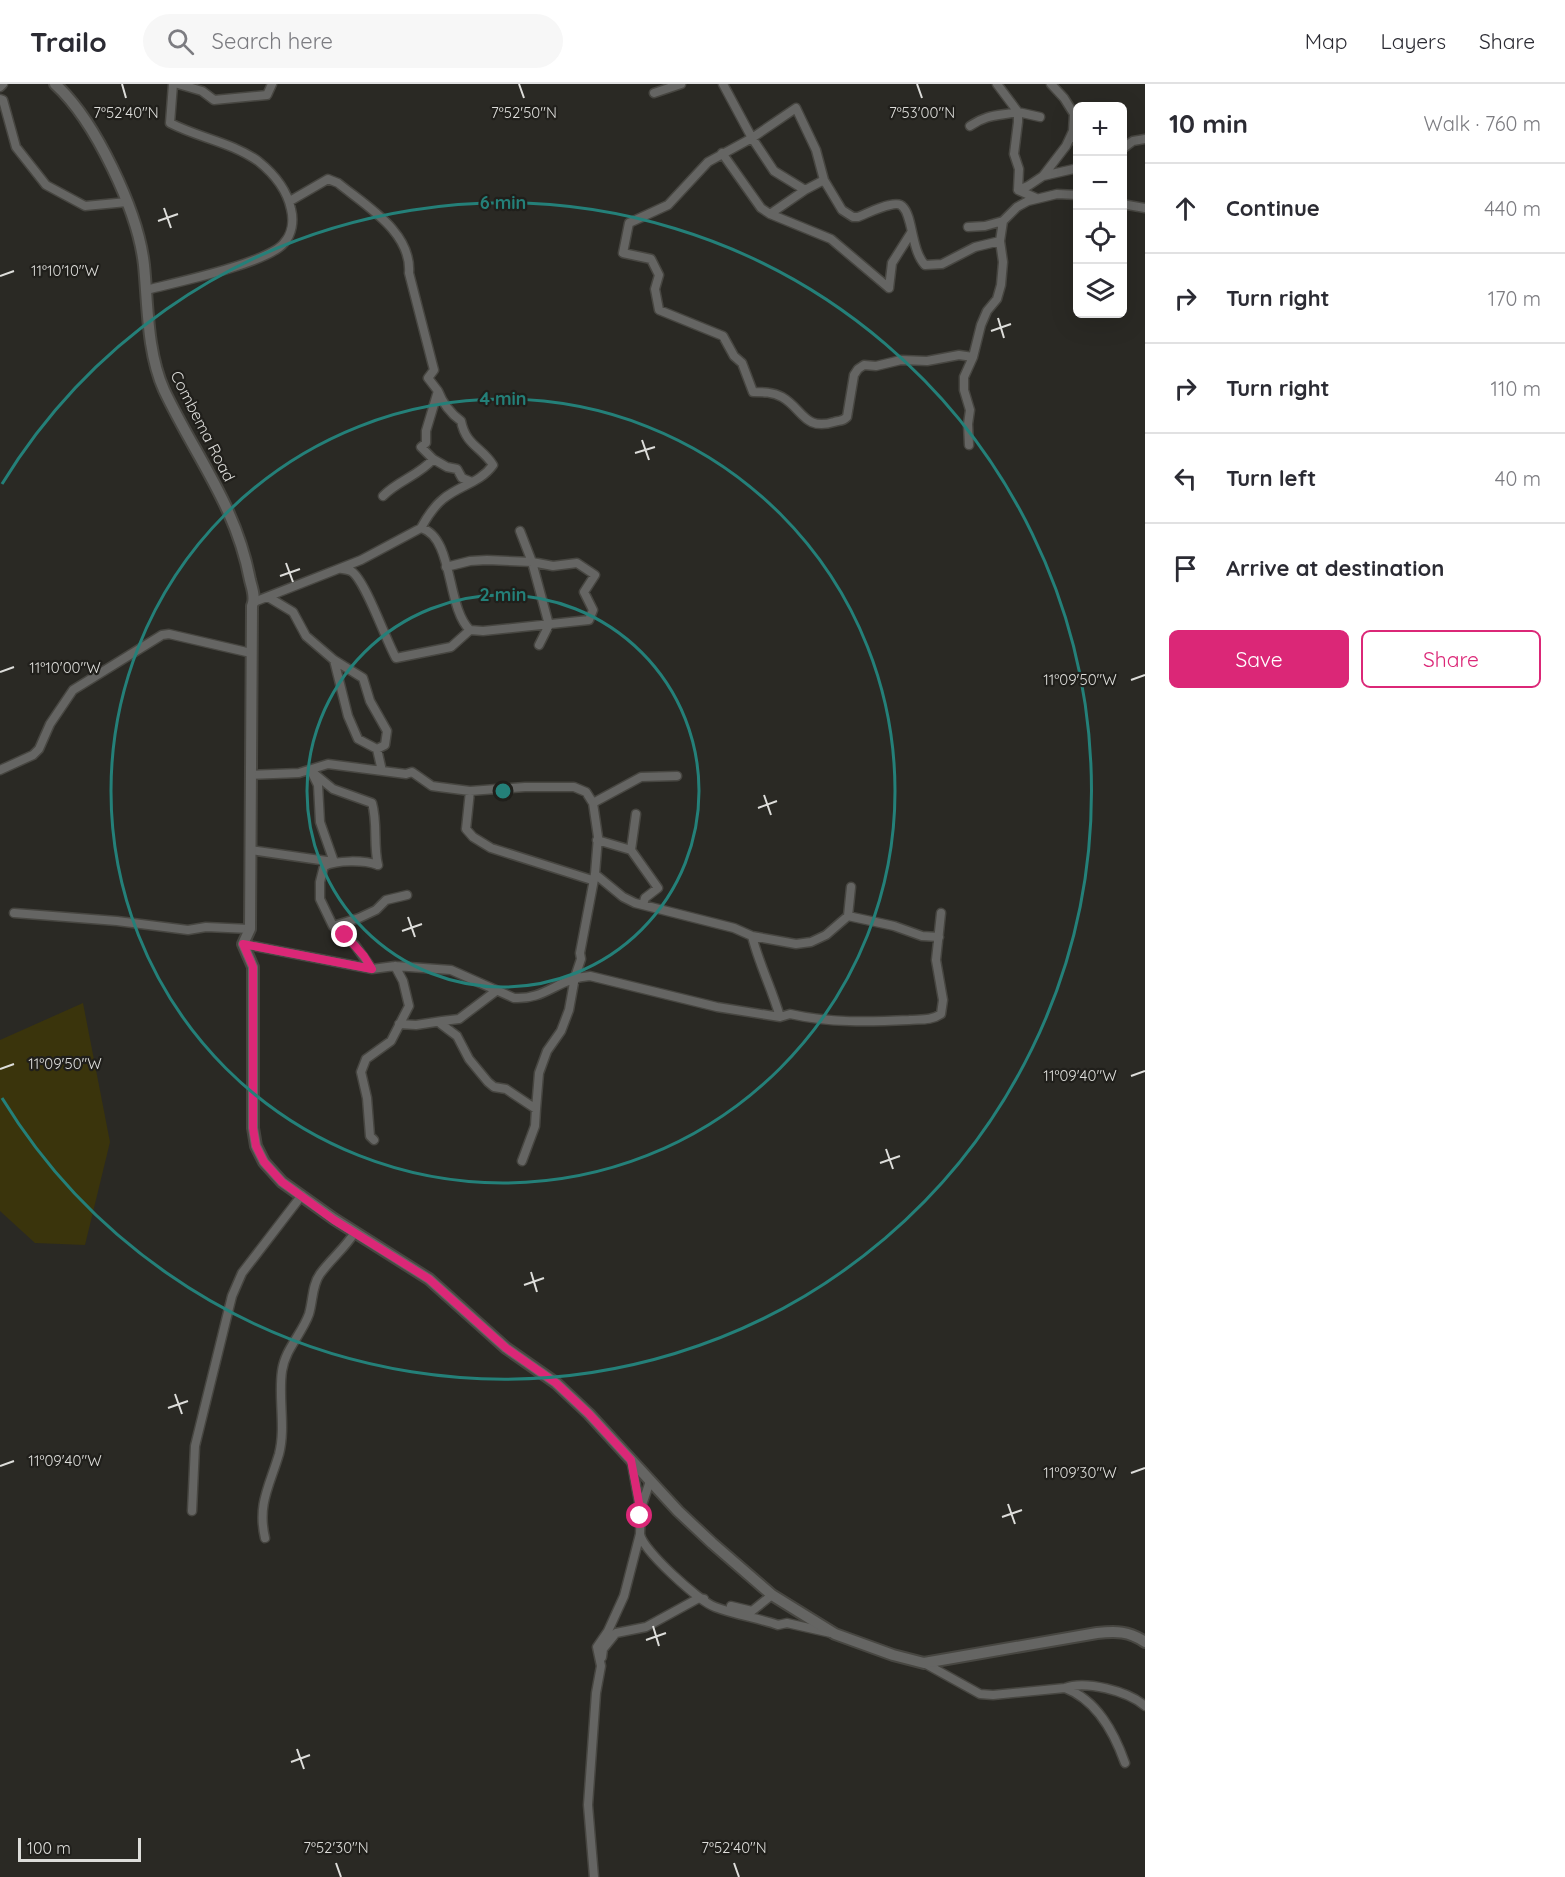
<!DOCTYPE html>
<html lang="en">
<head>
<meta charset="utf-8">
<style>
  :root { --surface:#fff; --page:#f7f7f7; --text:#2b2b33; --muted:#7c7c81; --line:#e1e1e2; --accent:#db2777 }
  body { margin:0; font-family:Quicksand,sans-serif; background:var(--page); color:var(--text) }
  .controls { position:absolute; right:18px; top:18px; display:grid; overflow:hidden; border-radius:9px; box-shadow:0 6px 24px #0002 }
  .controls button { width:54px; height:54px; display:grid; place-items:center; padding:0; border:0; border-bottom:2px solid var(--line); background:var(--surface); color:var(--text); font:30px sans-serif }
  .scale { position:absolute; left:18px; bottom:15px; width:123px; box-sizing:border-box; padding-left:6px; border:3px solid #ddddda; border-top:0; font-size:16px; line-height:21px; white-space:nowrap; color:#ddddda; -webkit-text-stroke:4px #201f1b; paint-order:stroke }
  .stop { position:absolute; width:18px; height:18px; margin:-14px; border:4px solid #db2777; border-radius:50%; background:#fff }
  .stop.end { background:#db2777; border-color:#fff; box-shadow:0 2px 6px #0008 }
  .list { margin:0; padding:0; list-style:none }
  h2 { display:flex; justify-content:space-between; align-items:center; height:78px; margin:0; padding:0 24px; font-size:26px }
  h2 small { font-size:20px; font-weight:400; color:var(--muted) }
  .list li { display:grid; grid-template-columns:39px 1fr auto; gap:18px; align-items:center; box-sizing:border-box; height:90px; padding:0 24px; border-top:2px solid var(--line) }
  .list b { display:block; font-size:22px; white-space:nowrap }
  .list em { font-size:20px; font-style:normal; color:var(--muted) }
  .actions { display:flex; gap:12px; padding:18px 24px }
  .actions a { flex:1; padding:14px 0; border:2px solid var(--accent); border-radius:9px; text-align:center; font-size:21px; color:var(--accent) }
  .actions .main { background:var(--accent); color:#fff }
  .icon { flex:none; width:33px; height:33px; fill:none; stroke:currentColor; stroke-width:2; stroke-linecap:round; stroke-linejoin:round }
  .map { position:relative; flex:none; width:1145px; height:1793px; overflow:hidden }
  header { display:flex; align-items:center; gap:36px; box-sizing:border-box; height:84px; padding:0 30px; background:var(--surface); border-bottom:2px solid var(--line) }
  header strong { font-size:28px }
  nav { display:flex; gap:33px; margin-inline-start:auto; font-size:21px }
  .search { width:420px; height:54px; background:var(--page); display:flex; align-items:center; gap:15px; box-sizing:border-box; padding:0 21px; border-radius:33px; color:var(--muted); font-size:22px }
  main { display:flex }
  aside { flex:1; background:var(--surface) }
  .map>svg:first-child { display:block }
  .green { fill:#3a340c }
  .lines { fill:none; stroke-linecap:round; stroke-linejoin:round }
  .minor-casing { stroke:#474641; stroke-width:11 }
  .tertiary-casing { stroke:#474641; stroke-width:14 }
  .minor { stroke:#656563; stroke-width:8 }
  .tertiary { stroke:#656563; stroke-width:10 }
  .route { stroke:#db2777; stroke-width:8 }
  .ticks { fill:none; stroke:#ddddda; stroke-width:2 }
  .ring { fill:none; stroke:#248079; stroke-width:3 }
  .labels { text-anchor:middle; stroke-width:4.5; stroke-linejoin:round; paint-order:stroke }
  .street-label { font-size:16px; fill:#ddddda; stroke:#201f1b }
  .ticks-label { font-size:15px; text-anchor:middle; fill:#ddddda; stroke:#201f1b; stroke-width:4.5; stroke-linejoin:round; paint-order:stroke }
  .centre { fill:#248079; stroke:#201f1b; stroke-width:3 }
  .ring-label { font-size:18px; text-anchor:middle; font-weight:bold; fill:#248079; stroke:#201f1b; stroke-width:4.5; stroke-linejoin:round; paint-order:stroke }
</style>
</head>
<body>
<header>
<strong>Trailo</strong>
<div class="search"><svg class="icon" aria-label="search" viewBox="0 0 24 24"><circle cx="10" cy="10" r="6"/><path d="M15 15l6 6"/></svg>Search here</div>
<nav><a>Map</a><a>Layers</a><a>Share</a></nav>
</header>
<main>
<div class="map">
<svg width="1145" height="1793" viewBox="0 0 1145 1793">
  <rect width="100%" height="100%" fill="#2a2924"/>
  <!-- green -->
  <path class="green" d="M83 919 110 1058 85 1161 35 1159 0 1127V956Z"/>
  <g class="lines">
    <defs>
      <path id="minor" d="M178 0 202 7 214 16 267 11 272 0
        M723 0 752 54 774 87 805 106
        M997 0 1018 28 1040 33
        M1051 0 1064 14 1074 30 1073 47 1078 60
        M0 3 3 0
        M654 9 681 0
        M0 15 3 16 16 63 46 101 85 122 127 118
        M970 42C987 30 998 32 1018 28V38L1014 70 1019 85 1018 106 1036 114
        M1122 65 1133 57 1145 55
        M722 69 761 124 770 130 831 155 889 204
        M1043 92 1066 62 1073 47
        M1018 106 1028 102 1043 92 1078 84
        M290 117 328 95 338 99C366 122 412 148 409 189L434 286 428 294 438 307 426 347V359L421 363 433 375
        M1122 120 1145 124
        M770 130 805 106 824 96
        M968 143 985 142 1003 137
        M889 204 892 179 911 149
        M146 206C174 199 268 179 284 159 292 150 294 137 291 125 287 106 273 89 258 77 231 58 199 54 170 39L173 0
        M973 273 959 271 927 277 901 276 876 282 864 281 858 285 854 291 847 333C842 338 840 336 834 338 804 347 803 325 782 313 773 308 763 308 753 308L742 279 734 272 723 252 659 226 655 205 659 191 651 175 623 169 629 139 668 121 708 78 752 54 796 24 816 66 824 96 842 126 853 133H858C868 129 879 123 890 121 894 120 900 119 903 123 913 133 911 166 925 181L942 180 975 163 1000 157
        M969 361 968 340 970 326 964 306V293L973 273 981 241 987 227 997 215 1001 201 1003 178 1000 157 1003 137 1017 123 1028 117 1057 110 1078 111
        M383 412C397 397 420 391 433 375L447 383 457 385 462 394 472 398
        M421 444C427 433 433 423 443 415 460 401 480 399 493 381 482 363 466 362 461 337 450 329 443 320 438 307
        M520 447 532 478 549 541 539 561
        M342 485C345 485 348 486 351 487 365 495 386 557 396 574L451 563 470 546
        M268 513 293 528 306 552 334 576 363 594 370 617 387 647 385 661 377 665
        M254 518 361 476 421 444C454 453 446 524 470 546L483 547 589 536 593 526 584 508 595 491 577 479 553 482 532 478 487 476 470 477 446 483
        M334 576 348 632 358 655 377 665 382 687
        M0 686 33 671 39 665 50 640 73 606 162 551 169 550 251 569
        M250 691 299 689 328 680 406 690 412 688 432 702 439 703 470 707 525 703H574L586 708 593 719 598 753 595 790 580 869 581 875 575 893 569 926 561 947 547 967 539 989 536 1025
        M470 707 466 745 473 753 491 764 592 796
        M593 719 641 693 677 692
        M597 756 631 766 658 804 645 814 643 821
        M250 766 334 778 320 738 318 701 311 687 333 705 372 719C378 740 373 760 378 781
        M631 766 636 730
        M595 790 623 813 635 819 734 844 752 852 796 860 811 858 826 851 848 832 851 803
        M14 829 117 837 188 846 206 843 250 845
        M848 832 894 842 922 852 939 853
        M333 842 359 834 376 826 386 816 407 811
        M752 852C759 880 772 905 780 933
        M243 860 372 885 395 882 451 886 514 914C546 916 558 894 590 892L717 923 780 933 790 930C830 939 869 938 909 936 920 935 931 937 941 930L943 916 936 876 941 829
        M372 885 355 861 333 842 320 815V798L324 782C337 776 364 776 378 781
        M496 907 459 935 442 937 441 940 457 952 469 975 488 998 494 1003 506 1005 536 1025 535 1042 522 1077
        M399 940 416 941 442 937
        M374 1056 370 1052 367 1014 361 988 366 975 391 957 409 922 403 897 395 882
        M631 1375 640 1423
        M192 1427 195 1362 232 1212 242 1189 302 1111
        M640 1450C642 1466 699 1517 715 1523 736 1531 758 1534 778 1541L787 1539 831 1549
        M265 1454C257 1420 270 1401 279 1370 286 1343 278 1314 282 1287 285 1265 302 1250 309 1230 313 1217 312 1201 320 1190 331 1175 345 1164 355 1148
        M731 1522 752 1527 772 1511
        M602 1573 603 1565 616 1549 646 1543 699 1514 704 1515
        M924 1579 980 1610 993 1611 1065 1604C1085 1596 1128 1607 1145 1622
        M1065 1604C1097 1616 1114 1648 1125 1679
        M594 1793 588 1721 596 1609 601 1582 597 1563 608 1547 624 1512 640 1450 641 1424 650 1397"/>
      <path id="tertiary" d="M55 0C95 36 138 127 144 181 148 222 147 268 164 306 195 372 236 421 250 496 252 504 256 514 252 522L250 845 243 860 253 883V1044L256 1062 264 1078 282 1098 334 1135 429 1195 506 1264 556 1299 589 1330 678 1427 712 1459 772 1511 835 1550 893 1571 924 1579 1097 1549C1116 1547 1129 1547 1145 1558"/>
    </defs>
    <!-- minor casing -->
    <use href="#minor" class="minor-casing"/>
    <!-- tertiary casing -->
    <use href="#tertiary" class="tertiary-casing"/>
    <!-- minor -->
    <use href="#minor" class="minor"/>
    <!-- tertiary -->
    <use href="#tertiary" class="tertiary"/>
  </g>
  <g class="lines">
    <!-- route -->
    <path class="route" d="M345 851 364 872 372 885 243 860 253 883V1044L256 1062 264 1078 282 1098 334 1136 429 1195 506 1264 556 1299 589 1330 631 1376 640 1424V1432"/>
  </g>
  <!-- ticks -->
  <path class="ticks" d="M122 0 126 14M519 0 524 14M917 0 922 14M164 124 171 144M158 137 178 130M0 192 14 187M998 234 1004 254M991 247 1011 240M642 356 649 376M635 369 655 363M286 479 293 498M280 492 300 485M0 588 14 583M1131 596 1145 591M764 711 771 731M758 724 777 717M408 833 415 853M402 847 422 840M0 985 14 980M1131 992 1145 987M886 1065 893 1085M880 1079 900 1072M531 1188 537 1208M524 1201 544 1194M175 1310 182 1330M168 1324 188 1317M0 1382 14 1377M1131 1389 1145 1384M1008 1420 1015 1440M1002 1433 1022 1426M653 1542 659 1562M646 1556 666 1549M297 1665 304 1685M291 1678 310 1671M336 1779 341 1793M734 1779 739 1793"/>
  <!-- distance rings -->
  <g class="ring">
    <circle cx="503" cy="707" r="196"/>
    <circle cx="503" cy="707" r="392"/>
    <path d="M2 400A588 588 0 1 1 2 1014"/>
  </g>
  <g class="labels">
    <!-- street labels -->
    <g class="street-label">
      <text transform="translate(203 342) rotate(63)" y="6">Combema Road</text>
    </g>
  </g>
  <g class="ticks-label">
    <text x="524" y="34">7°52'50"N</text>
    <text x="922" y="34">7°53'00"N</text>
    <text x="126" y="34">7°52'40"N</text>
    <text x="65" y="192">11°10'10"W</text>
    <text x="65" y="589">11°10'00"W</text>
    <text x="1080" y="601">11°09'50"W</text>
    <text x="65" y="985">11°09'50"W</text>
    <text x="1080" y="997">11°09'40"W</text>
    <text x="65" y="1382">11°09'40"W</text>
    <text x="1080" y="1394">11°09'30"W</text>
    <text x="336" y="1769">7°52'30"N</text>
    <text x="734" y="1769">7°52'40"N</text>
  </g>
  <circle cx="503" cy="707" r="9" class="centre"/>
  <g class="ring-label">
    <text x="503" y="125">6 min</text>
    <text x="503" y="321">4 min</text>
    <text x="503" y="517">2 min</text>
  </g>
</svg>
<div class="controls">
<button>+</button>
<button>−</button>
<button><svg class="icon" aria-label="locate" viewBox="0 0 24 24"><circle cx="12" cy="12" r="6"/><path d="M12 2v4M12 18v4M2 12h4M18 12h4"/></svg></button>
<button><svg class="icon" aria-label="layers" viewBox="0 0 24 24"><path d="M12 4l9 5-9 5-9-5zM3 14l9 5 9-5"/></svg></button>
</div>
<div class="scale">100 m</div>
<div class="stop" style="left:640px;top:1432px"></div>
<div class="stop end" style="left:345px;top:851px"></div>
</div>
<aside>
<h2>10 min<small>Walk · 760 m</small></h2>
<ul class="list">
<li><svg class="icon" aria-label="ahead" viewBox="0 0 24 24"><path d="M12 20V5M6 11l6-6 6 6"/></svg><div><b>Continue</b></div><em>440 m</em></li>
<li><svg class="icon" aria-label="right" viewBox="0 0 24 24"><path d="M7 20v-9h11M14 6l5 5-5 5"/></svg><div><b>Turn right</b></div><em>170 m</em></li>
<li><svg class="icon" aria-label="right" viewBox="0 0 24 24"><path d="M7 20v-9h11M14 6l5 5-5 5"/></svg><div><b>Turn right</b></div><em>110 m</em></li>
<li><svg class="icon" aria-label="left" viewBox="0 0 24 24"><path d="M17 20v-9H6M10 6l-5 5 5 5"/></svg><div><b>Turn left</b></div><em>40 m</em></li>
<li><svg class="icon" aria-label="arrive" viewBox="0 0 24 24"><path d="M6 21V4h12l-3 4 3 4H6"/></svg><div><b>Arrive at destination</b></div></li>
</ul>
<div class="actions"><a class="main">Save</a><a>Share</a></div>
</aside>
</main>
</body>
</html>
